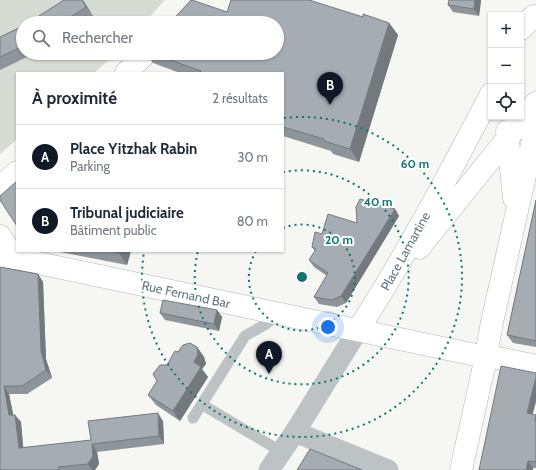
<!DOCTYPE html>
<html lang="fr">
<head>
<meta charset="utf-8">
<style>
  :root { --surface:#fff; --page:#f2f2f3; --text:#1f2937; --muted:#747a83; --line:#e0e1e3; --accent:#111827 }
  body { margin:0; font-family:Cabin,sans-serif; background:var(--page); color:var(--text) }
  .controls { position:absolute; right:12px; top:12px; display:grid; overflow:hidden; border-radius:0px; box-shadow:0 1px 3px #0004 }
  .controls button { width:36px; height:36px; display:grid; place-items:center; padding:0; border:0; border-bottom:1px solid var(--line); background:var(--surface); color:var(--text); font:20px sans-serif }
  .you { position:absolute; left:328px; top:327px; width:14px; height:14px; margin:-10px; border:3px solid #fff; border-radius:50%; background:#1a73e8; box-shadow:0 0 0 6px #1a73e833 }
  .badge { display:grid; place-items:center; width:26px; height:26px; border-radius:50%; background:var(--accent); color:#fff; font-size:13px; font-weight:700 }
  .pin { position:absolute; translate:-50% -33px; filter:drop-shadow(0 1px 2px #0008) }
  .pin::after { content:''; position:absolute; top:21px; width:14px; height:12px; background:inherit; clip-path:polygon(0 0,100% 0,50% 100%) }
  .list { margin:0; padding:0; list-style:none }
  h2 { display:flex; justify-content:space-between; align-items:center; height:52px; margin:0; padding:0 16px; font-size:17px }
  h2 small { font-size:13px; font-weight:400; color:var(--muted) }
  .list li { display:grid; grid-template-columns:26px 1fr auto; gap:12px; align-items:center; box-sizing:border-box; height:64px; padding:0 16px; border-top:1px solid var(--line) }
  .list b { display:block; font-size:15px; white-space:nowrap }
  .list p { margin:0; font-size:13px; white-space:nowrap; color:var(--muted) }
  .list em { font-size:13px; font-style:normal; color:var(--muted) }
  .icon { flex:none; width:22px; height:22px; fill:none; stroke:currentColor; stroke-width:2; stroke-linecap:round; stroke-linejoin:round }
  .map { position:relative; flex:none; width:536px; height:470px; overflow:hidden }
  .search { position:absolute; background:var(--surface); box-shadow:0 1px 3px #0004; left:16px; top:16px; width:268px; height:44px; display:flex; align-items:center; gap:10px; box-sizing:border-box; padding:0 14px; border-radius:22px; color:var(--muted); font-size:15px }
  .panel { position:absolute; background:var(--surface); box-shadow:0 1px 3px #0004; left:16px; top:72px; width:268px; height:180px; border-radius:0px }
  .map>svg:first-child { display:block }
  .grass { fill:#d6dbd3 }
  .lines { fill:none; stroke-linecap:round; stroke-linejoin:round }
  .secondary-casing { stroke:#b0b6ba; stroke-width:23 }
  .lane { stroke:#bdc2c5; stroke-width:11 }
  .street { stroke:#bdc2c5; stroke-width:21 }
  .secondary { stroke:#fff; stroke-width:22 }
  .wall { fill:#8e959a }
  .shaded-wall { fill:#74797d }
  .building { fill:#a5adb3; stroke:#74797d }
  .ring { fill:none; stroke:#0f766e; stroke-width:2; stroke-dasharray:2 4 }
  .labels { text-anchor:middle; stroke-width:4; stroke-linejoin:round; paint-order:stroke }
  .street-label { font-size:13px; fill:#677883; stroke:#fff }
  .centre { fill:#0f766e; stroke:#fff; stroke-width:2 }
  .ring-label { font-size:12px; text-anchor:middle; font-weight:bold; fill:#0f766e; stroke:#fff; stroke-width:4; stroke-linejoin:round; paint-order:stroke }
</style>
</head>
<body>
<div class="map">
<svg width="536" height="470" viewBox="0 0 536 470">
  <rect width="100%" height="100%" fill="#f6f6f3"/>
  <!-- grass -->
  <path class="grass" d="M0 0H165L144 23H23V53H117L94 73H17V139L0 154Z"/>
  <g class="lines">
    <defs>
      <path id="secondary" d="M521 29 534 16
        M126 73 146 53
        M507 131 514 198
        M0 187 17 172
        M0 236 14 258
        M419 248 536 103
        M0 261 14 258 476 355
        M358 330C407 254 449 174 491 94
        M488 344 492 322 536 127
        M498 358 536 366
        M461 470 484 366"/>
    </defs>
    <!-- secondary casing -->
    <use href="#secondary" class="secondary-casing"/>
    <!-- lane -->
    <path class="lane" d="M203 405 282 452
      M193 418 245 336 266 324 279 313"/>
    <!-- street -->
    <path class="street" d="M295 432 388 470
      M269 470 295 432 358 330"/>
    <!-- secondary -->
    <use href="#secondary" class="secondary"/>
  </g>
  <!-- wall -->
  <path class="wall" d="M83 0 93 16 83 23H28Z
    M449 0H481L479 16 453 12 448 5Z
    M227 12 363 17 389 23 398 35 359 162 333 154 331 151 283 136V73H180L153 63 146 53H277L170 23Z
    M23 26V53H35L0 70V37Z
    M536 200V347L513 343 507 335Z
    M395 209 399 216 346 303 337 307 319 304 314 297 327 276 314 267 309 260 315 251 312 247 357 223Z
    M55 251H131L127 265Z
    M0 267 38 274 43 282 46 359 52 378 27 394H9L13 415H15L21 422 23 448 91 440 163 421 164 444 97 452 99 464 95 470H0Z
    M217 310 222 317 219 331 165 320 160 313Z
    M197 347 204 357 206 364 202 369 208 377 180 421 156 405 148 395 167 365 178 352Z
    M533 415H536V468H533V470H479Z"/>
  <!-- shaded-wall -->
  <path class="shaded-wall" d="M82 0 84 2 93 16 86 7Z
    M475 0H481L479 16 474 9Z
    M389 23 398 35 359 162 350 149Z
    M395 209 399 216 346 303 341 296Z
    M119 251H131L127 265 119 253Z
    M38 274 43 282 46 359 52 378 46 370 41 351Z
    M217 310 222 317 219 331 214 324Z
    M197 347 204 357 206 364 202 369 208 377 180 421 173 411Z
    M536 377V402L531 420 527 413Z
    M4 386 9 394 15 423 9 415Z
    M158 413 163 421 164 444 159 436Z
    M15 415 21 422 24 456 19 448Z
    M92 444 97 452 99 464 95 470H92L88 464Z
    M528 461 533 468V470H526Z"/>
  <!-- building -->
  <path class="building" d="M64 0H82L86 7 61 23H28Z
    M191 0H192L227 12 231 0H309L363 17V14L389 23 350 149 324 141V139L283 127V73H200L201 71 151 53H277V23H170Z
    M449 0H475L474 9 448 5Z
    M23 26V46L0 57V37Z
    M17 181V226L0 200V196Z
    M360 199 395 209 341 296 332 300 314 297 328 273 309 260 316 249 312 247 315 232 322 234 328 214 357 223 356 207Z
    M536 200V341L507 335Z
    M110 251H119V253Z
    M0 267 38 274 41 351 46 370 22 386H4L9 415H15L19 448 91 440 88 421 158 413 159 436 92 444 93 456 88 464 58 467 59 470H0Z
    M163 300 217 310 214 324 160 313Z
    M190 343 197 347 198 354 194 362 201 367 173 411 148 395 157 381 153 374 160 365H167L175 351 178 352 183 345Z
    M501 366 536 373V377L527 413 536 415 535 421H536V462L528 461 526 470H479Z
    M310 449 362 470H297Z"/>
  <!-- distance rings -->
  <g class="ring">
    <path d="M283 228A53 53 0 1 1 256 251"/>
    <path d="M283 172A107 107 0 1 1 198 251"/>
    <path d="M284 118A160 160 0 1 1 144 252"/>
  </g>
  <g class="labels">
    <!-- street labels -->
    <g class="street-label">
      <text transform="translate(405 251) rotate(-61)" y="5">Place Lamartine</text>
      <text transform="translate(186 294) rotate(12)" y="5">Rue Fernand Bar</text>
    </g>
  </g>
  <circle cx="302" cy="277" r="6" class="centre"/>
  <g class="ring-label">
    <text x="415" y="168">60 m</text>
    <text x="378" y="206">40 m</text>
    <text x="339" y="244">20 m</text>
  </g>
</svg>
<div class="controls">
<button>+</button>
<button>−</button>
<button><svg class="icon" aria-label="locate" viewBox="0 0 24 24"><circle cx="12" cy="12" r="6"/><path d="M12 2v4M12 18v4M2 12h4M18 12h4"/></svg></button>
</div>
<div class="you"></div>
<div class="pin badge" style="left:269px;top:374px">A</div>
<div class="pin badge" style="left:330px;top:105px">B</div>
<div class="search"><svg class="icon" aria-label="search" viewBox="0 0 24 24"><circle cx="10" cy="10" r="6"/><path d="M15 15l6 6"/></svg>Rechercher</div>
<section class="panel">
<h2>À proximité<small>2 résultats</small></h2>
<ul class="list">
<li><span class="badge">A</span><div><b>Place Yitzhak Rabin</b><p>Parking</p></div><em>30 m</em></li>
<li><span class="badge">B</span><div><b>Tribunal judiciaire</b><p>Bâtiment public</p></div><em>80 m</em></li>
</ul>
</section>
</div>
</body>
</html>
